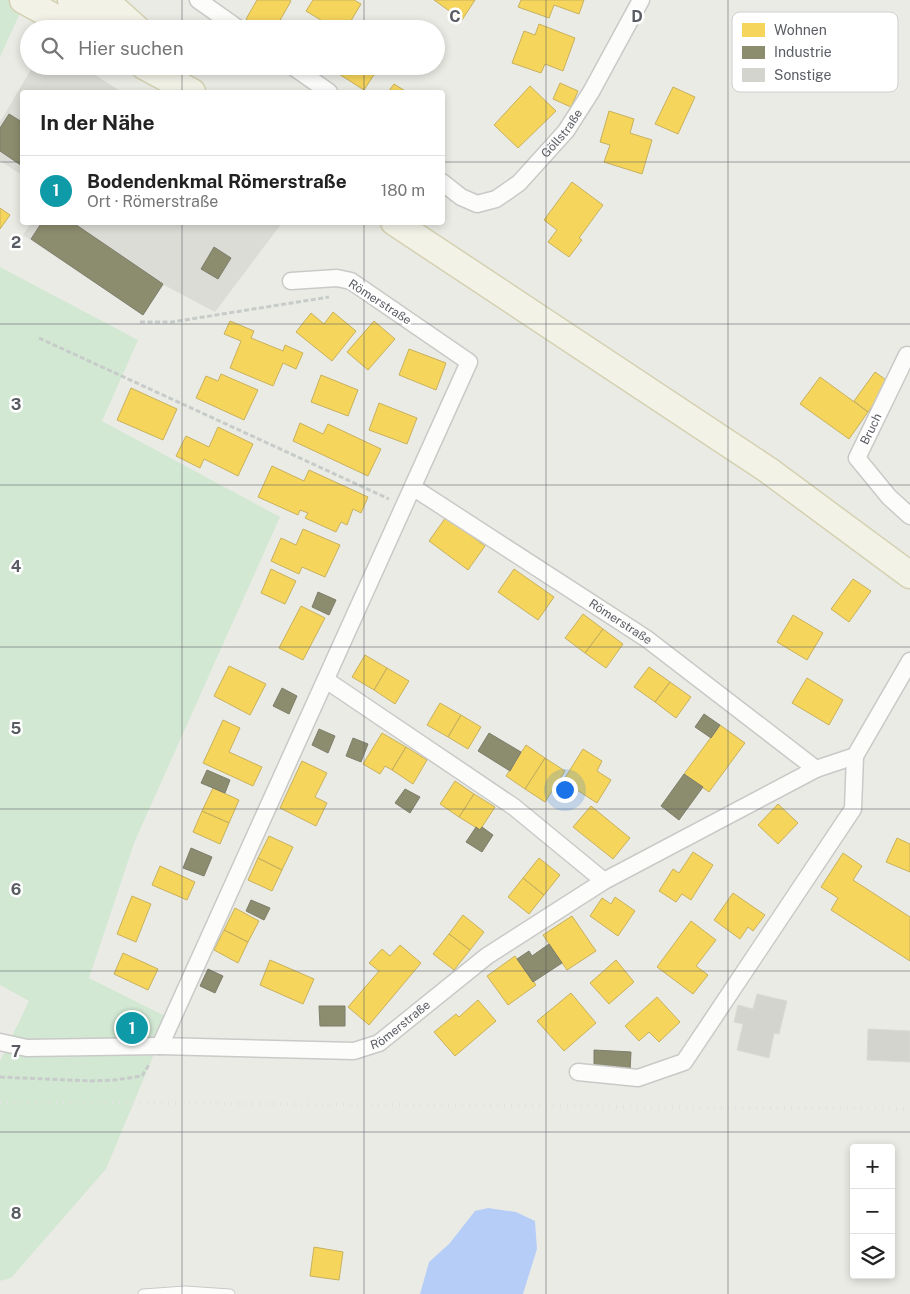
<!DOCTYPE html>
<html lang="de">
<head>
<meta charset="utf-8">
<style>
  :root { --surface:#fff; --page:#f2f2f2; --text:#222; --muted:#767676; --line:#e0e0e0; --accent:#7c3aed }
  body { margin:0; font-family:"Public Sans",sans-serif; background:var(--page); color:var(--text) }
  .controls { position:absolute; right:15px; bottom:15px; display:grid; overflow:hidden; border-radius:5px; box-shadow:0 2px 8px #0003 }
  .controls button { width:45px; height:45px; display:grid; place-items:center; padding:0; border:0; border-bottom:1px solid var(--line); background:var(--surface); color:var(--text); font:25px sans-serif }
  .you { position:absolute; left:564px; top:789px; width:18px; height:18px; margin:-12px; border:4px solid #fff; border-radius:50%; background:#1a73e8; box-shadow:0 0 0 8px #1a73e833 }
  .badge { display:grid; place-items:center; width:32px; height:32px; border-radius:50%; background:var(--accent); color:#fff; font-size:16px; font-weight:700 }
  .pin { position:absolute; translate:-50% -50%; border:2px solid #fff; box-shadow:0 1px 5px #0006 }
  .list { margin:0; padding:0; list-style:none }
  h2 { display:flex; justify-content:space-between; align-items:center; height:65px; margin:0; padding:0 20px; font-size:21px }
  h2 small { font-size:16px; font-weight:400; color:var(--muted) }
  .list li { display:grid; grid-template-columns:32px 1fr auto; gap:15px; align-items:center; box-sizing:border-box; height:70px; padding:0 20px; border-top:1px solid var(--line) }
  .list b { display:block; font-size:19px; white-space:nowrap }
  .list p { margin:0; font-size:16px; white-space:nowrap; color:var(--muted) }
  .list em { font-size:16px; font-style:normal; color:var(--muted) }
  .icon { flex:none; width:28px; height:28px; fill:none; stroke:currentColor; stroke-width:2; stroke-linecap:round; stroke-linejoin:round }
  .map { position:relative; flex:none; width:910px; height:1294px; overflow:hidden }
  .search { position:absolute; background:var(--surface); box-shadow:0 2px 8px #0003; left:20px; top:20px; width:425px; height:55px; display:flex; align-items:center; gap:12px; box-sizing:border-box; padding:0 18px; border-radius:28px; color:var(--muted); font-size:19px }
  .panel { position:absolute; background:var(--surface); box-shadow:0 2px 8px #0003; left:20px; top:90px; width:425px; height:135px; border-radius:5px }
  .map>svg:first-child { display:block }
  .industrial { fill:#dcdcd6 }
  .green { fill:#d2e8d3 }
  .water { fill:#b6cef7 }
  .homes { fill:#f6d55c; stroke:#c7b15e }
  .industry { fill:#8c8c6e; stroke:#7d7e6b }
  .building { fill:#d4d4cf; stroke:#dad9d4 }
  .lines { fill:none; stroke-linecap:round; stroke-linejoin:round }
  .lane-casing { stroke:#c9c9c8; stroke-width:11 }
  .street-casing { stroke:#c9c9c8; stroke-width:19 }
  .primary-casing { stroke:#d4d1b1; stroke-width:29 }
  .path { stroke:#c7ccca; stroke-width:3; stroke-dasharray:5 2.5; stroke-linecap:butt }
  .lane { stroke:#fcfcfb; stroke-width:9 }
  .street { stroke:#fcfcfb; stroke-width:16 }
  .primary { stroke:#f2f2e7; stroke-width:26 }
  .rail { stroke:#e2e2e2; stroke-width:4; stroke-dasharray:1 6; stroke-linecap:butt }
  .grid { fill:none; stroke:#5a5c63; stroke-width:1; stroke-opacity:0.55 }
  .labels { text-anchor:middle; stroke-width:5; stroke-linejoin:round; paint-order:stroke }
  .street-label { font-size:12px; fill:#5a5c63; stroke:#fff }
  .key { fill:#fff; stroke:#ceced0; stroke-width:1 }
  .key-label { font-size:14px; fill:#5a5c63 }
  .grid-label { font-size:16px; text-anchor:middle; font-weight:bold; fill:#5a5c63; stroke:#fff; stroke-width:5; stroke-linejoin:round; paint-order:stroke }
</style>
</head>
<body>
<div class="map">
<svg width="910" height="1294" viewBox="0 0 910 1294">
  <rect width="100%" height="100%" fill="#ebebe5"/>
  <!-- industrial -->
  <path class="industrial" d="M33 66H81L122 92H22V175L0 161V122Z
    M32 222 282 223 215 312 164 285 143 315 23 235Z"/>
  <!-- green -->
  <path class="green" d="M0 0H26L0 57Z
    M0 267 138 340 102 421 280 517 134 843 89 978 169 1018 106 1169 11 1278 0 1281V1061L29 1001 0 985Z"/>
  <!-- water -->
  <path class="water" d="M488 1208 516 1212 535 1221 537 1249 523 1294H420L429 1262 449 1244 475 1211Z"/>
  <!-- homes -->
  <path class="homes" d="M257 0H289L291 1 275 29H264L246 19Z
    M313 0H354L361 4 346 29H327L329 25 306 11Z
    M434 0H475L462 20Z
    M521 0H584L579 14 554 5 549 18 518 7Z
    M539 24 575 38 563 71 545 64 541 73 512 63 524 31 535 35Z
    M333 66H371L377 70 364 90 331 69Z
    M560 83 578 91 571 107 553 99Z
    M394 84 407 92H388Z
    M530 86 556 111 518 148 494 125Z
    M673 87 695 97 678 134 655 124Z
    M609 111 634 119 630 133 652 140 642 174 604 162 610 145 600 142Z
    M572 182 603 205 579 238 582 240 569 257 548 242 557 230 544 220Z
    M0 208 10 215 0 229Z
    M333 312 356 331 332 361 296 332 311 313 324 324Z
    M230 321 254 331 251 338 283 351 285 345 303 353 296 369 283 363 273 386 230 368 241 341 224 334Z
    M374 321 395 339 368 370 347 352Z
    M409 349 446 363 436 390 399 375Z
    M875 372 889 382 868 412 854 401Z
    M221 374 258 390 244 420 196 398 206 376 218 381Z
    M321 375 358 390 348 416 311 402Z
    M820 377 868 412 849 439 800 404Z
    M131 388 177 409 163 440 117 420Z
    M379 403 417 418 407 444 369 430Z
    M300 423 323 434 328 424 381 449 368 476 293 441Z
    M218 427 253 444 238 476 204 459 200 468 176 456 186 436 209 447Z
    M272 466 304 481 309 470 368 497 361 513 353 509 347 525 341 522 336 532 305 518 308 513 300 510 298 515 258 497Z
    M446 517 485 546 468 570 429 541Z
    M303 529 340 545 325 577 302 567 299 574 271 561 281 538 296 545Z
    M271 569 296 581 285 604 261 593Z
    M514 569 554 597 538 620 498 592Z
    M853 579 871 591 849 622 831 609Z
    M301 606 325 618 303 660 279 648Z
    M583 614 603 629 585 653 565 638Z
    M793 615 823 633 807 660 777 642Z
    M603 629 623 644 606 668 585 653Z
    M365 655 387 668 374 690 352 677Z
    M229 666 266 684 250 715 214 696Z
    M649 667 670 682 655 702 634 687Z
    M387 668 409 681 395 704 374 690Z
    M807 678 843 700 829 725 792 703Z
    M670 682 691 697 676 718 655 702Z
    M440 703 461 715 448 737 427 725Z
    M461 715 481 727 468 749 448 737Z
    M223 720 240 728 229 752 262 767 253 786 203 763Z
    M720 725 745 743 709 792 684 774Z
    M382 733 406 747 392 770 385 766 380 774 363 764Z
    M526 745 545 758 525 789 506 776Z
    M406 747 427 760 413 784 392 770Z
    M583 749 602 761 597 771 611 780 597 803 563 781Z
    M545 758 565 771 545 802 525 789Z
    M302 761 327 773 315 797 327 803 316 826 280 808Z
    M455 781 474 794 459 817 440 804Z
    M213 788 239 800 229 823 202 811Z
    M474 794 495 807 480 830 459 817Z
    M778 804 798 823 778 844 758 825Z
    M591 806 630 838 613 859 573 827Z
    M202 811 229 823 220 844 193 832Z
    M269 836 293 847 282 870 258 858Z
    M897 838 910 844V872L886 862Z
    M693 852 713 865 691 900 682 894 676 902 659 891 673 869 679 873Z
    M843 853 862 866 853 880 910 917V961L831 910 838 898 821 887Z
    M258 858 282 870 272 891 248 880Z
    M539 858 560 875 544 895 523 878Z
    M160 866 195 882 187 900 152 885Z
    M523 878 544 895 529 914 508 897Z
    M733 893 765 915 753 931 748 927 740 939 714 920Z
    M132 896 151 904 136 942 117 934Z
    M615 897 635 911 618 936 590 916 602 898 611 904Z
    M235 908 259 921 248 942 224 930Z
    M463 915 484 932 470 950 449 934Z
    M572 916 596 951 567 970 543 935Z
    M691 921 716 940 696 966 708 975 693 994 657 967Z
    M224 930 248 942 238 963 214 950Z
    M449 934 470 950 454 970 433 954Z
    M400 945 421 963 369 1025 348 1007 379 971 369 963 382 949 390 956Z
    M123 953 158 969 148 990 114 974Z
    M515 956 536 985 508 1005 487 976Z
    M270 960 314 979 303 1004 260 985Z
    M616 960 634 982 609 1004 590 983Z
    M571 993 596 1023 564 1051 537 1021Z
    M657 997 680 1022 659 1042 649 1032 639 1041 625 1026Z
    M478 1000 496 1021 455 1056 434 1032 456 1014 459 1017Z
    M314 1247 343 1252 339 1280 310 1276Z"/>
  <!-- industry -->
  <path class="industry" d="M9 114 22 122V166L0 151V128Z
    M42 222H72L163 284 143 315 31 239Z
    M214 247 231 258 218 279 201 269Z
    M318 592 336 600 329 615 312 607Z
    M282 688 297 696 289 714 273 706Z
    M704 714 720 725 711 738 695 727Z
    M319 729 335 736 328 753 312 745Z
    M489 733 521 752 510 771 478 751Z
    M353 738 368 744 361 762 346 756Z
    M207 770 230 780 225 793 201 783Z
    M684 774 703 787 679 820 661 806Z
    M405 789 420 797 410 813 395 803Z
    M476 827 480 830 482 827 493 835 482 852 466 842Z
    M191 848 212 857 204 876 183 868Z
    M251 900 270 908 264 920 246 911Z
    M549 944 562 963 533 982 517 959 529 951 532 956Z
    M208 969 223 976 215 993 200 986Z
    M319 1006H345V1026H320Z
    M594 1050 631 1052 630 1072 594 1071Z"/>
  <!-- building -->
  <path class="building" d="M757 994 787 1001 779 1034 774 1033 769 1058 737 1050 743 1024 734 1022 738 1005 753 1009Z
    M868 1029 910 1031V1062L867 1060Z"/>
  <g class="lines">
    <defs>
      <path id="lane" d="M143 1294 185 1291 230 1294"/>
      <g id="street">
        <path d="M198 0 239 29"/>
        <path d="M292 66 329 92"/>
        <path id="s1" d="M442 182 461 197 477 204 496 199 519 183 566 131 591 92 641 0"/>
        <path id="s2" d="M291 281 337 278 351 281 469 362 160 1046 354 1051 379 1043 487 956 604 881 816 769 855 756 910 661"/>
        <path d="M907 355 857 458 889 497 910 516"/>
        <path id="s3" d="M414 488 647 639 816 769"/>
        <path d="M326 680 514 807 604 881"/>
        <path d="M0 1042 27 1048 160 1046"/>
        <path d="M578 1072 638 1078 684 1062 853 809 855 756"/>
      </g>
      <path id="primary" d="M23 0 76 29
        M71 0 111 29
        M105 0 137 29
        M144 66 192 92
        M394 222 768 470 910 575"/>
    </defs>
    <!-- lane casing -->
    <use href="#lane" class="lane-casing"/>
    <!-- street casing -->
    <use href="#street" class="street-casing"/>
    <!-- primary casing -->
    <use href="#primary" class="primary-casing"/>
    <!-- path -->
    <path class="path" d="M140 322H172L329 297
      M39 338 389 499
      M0 1077 91 1081 115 1080 142 1076 150 1063"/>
    <!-- lane -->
    <use href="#lane" class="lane"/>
    <!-- street -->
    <use href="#street" class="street"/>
    <!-- primary -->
    <use href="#primary" class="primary"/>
    <!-- rail -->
    <path class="rail" d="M0 1102 910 1109"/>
  </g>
  <!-- grid -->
  <path class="grid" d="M182 0V29M364 0V29M546 0V1294M728 0V1294M182 66V92M364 66V92M0 162H22M442 162H910M182 222V1294M364 222V1294M0 324H910M0 485H910M0 647H910M0 809H910M0 971H910M0 1132H910"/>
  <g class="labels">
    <!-- street labels -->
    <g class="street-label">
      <text dy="4" stroke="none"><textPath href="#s1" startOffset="155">Göllstraße</textPath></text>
      <text transform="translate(380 302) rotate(33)" y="4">Römerstraße</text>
      <text transform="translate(871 429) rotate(-64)" y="4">Bruch</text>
      <text dy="4" stroke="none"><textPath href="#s3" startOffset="246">Römerstraße</textPath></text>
      <text dy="4" stroke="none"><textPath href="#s2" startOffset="1202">Römerstraße</textPath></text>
    </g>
  </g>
  <!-- legend -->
  <rect x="732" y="12" width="166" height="80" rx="8" class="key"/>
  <rect x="742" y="23" width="23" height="14" fill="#f6d55c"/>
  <rect x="742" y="46" width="23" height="13" fill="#8c8c6e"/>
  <rect x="742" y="68" width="23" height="14" fill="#d4d4cf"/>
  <g class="key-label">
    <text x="774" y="35">Wohnen</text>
    <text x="774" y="57">Industrie</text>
    <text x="774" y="80">Sonstige</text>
  </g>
  <g class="grid-label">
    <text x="455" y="22">C</text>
    <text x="637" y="22">D</text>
    <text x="16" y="248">2</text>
    <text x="16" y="410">3</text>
    <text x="16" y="572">4</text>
    <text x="16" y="734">5</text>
    <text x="16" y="895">6</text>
    <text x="16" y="1057">7</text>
    <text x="16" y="1219">8</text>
  </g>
</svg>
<div class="controls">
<button>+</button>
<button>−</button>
<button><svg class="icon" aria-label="layers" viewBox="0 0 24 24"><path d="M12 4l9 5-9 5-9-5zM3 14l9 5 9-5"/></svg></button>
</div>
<div class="you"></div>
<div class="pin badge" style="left:132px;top:1028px;background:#0f9aa8">1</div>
<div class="search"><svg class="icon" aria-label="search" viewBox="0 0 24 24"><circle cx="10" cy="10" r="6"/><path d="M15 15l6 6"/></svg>Hier suchen</div>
<section class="panel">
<h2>In der Nähe<small></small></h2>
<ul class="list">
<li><span class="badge" style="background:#0f9aa8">1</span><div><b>Bodendenkmal Römerstraße</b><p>Ort · Römerstraße</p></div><em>180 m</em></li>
</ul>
</section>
</div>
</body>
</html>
